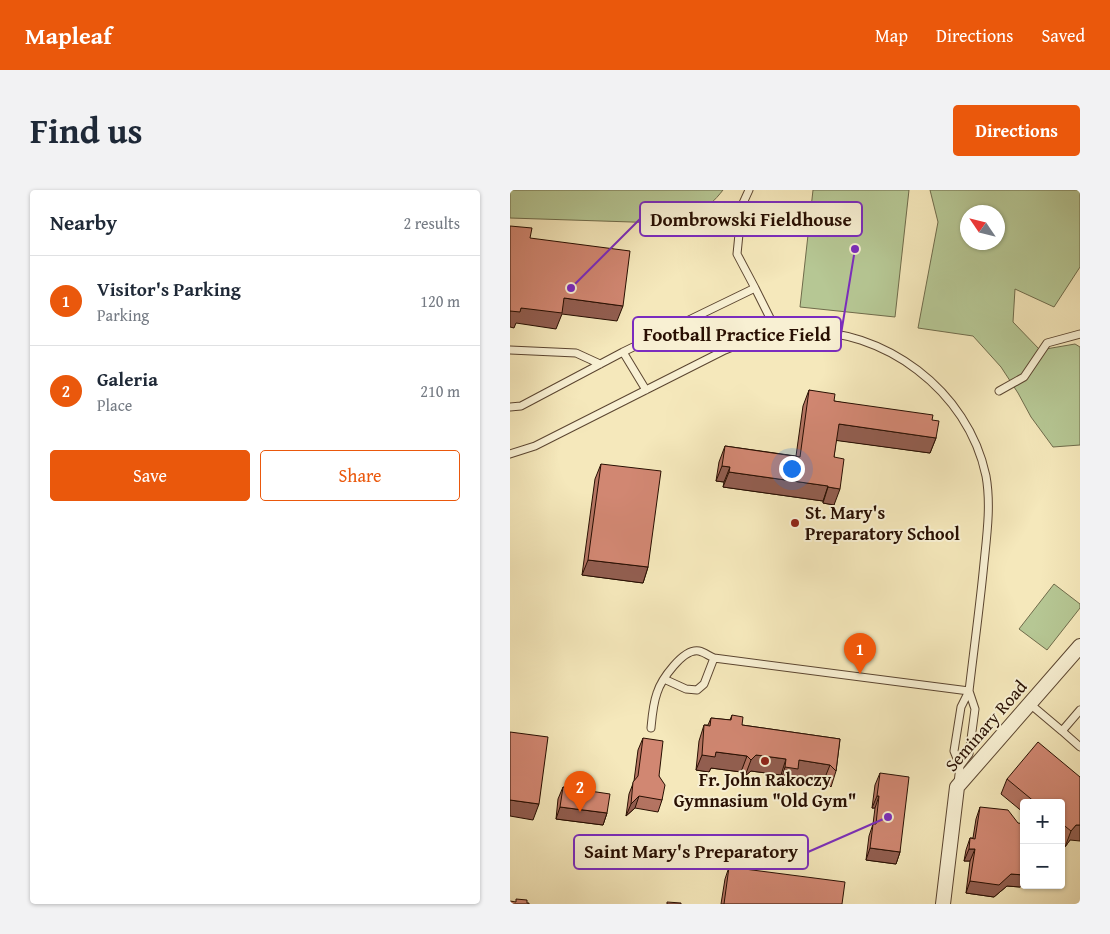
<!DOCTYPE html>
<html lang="en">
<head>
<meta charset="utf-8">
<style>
  :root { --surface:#fff; --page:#f2f2f3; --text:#1f2937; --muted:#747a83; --line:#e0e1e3; --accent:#ea580c }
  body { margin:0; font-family:"Gentium Book Plus",serif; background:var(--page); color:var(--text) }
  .controls { position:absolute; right:15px; bottom:15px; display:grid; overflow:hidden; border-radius:5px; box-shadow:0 1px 4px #0004 }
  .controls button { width:45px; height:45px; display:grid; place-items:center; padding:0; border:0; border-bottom:1px solid var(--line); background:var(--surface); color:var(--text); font:25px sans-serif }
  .compass { position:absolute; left:450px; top:15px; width:45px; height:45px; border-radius:50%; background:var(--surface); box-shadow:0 1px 4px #0004; rotate:305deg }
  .you { position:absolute; left:281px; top:278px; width:18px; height:18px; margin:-12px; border:4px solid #fff; border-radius:50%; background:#1a73e8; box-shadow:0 0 0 8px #1a73e833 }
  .badge { display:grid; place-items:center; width:32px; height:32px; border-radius:50%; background:var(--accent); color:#fff; font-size:16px; font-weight:700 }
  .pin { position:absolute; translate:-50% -41px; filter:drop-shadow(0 1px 2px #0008) }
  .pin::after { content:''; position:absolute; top:26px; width:18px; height:15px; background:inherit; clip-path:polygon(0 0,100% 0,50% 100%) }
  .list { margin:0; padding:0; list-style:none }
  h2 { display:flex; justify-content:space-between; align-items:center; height:65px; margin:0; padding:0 20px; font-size:21px }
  h2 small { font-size:16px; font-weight:400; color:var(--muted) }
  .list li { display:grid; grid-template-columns:32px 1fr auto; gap:15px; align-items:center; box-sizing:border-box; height:90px; padding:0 20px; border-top:1px solid var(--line) }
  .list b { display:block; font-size:19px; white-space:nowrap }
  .list p { margin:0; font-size:16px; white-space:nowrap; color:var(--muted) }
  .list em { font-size:16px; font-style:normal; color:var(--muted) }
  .actions { display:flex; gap:10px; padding:15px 20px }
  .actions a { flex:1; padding:11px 0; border:1px solid var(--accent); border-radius:5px; text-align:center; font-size:18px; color:var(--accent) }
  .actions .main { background:var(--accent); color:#fff }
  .map { position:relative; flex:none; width:570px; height:714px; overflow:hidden; border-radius:5px }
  header { display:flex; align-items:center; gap:30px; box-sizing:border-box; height:70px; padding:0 25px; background:var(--accent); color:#fff }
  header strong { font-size:24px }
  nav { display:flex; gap:28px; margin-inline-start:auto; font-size:18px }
  .intro { display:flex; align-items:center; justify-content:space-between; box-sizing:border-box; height:120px; padding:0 30px }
  h1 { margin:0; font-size:35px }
  .button { padding:12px 22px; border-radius:5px; background:var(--accent); color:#fff; font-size:18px; font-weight:700 }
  main { display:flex; gap:30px; padding:0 30px }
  aside { flex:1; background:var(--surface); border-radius:5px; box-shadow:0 1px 4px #0004 }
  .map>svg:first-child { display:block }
  .green { fill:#b6c794; stroke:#6f6b4b; fill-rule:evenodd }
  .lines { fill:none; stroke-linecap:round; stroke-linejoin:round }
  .service-casing { stroke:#5b4530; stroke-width:9 }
  .minor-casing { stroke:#5b4530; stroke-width:16 }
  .service { stroke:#f8f0d3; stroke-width:7 }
  .minor { stroke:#f8f0d3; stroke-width:14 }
  .wall { fill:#b47462; stroke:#280f02 }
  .shaded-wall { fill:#925e50; stroke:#280f02 }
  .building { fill:#d18772; stroke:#280f02 }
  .poi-dot { fill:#8f2418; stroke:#f8f0d3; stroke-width:2 }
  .labels { text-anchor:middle; stroke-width:4; stroke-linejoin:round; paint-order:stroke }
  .poi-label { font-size:18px; font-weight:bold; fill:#280f02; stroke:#f8f0d3; text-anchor:start }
  .street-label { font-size:18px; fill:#280f02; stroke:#f8f0d3 }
  .leader { fill:none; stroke:#7b2cbf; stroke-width:2 }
  .callout-dot { fill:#7b2cbf; stroke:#f8f0d3; stroke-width:2 }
  .callout { fill:#f8f0d3; stroke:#7b2cbf; stroke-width:2 }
  .callout-label { font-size:19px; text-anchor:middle; font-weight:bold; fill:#280f02 }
</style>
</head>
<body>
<header>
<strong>Mapleaf</strong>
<nav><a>Map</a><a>Directions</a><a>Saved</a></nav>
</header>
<div class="intro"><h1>Find us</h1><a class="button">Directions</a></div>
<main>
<aside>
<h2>Nearby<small>2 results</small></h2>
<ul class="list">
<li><span class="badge">1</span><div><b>Visitor's Parking</b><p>Parking</p></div><em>120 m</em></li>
<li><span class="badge">2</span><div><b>Galeria</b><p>Place</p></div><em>210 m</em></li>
</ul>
<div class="actions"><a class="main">Save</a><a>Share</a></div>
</aside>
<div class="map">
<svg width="570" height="714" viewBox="0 0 570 714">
  <rect width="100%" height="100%" fill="#f5e8bb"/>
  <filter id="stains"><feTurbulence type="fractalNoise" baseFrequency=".004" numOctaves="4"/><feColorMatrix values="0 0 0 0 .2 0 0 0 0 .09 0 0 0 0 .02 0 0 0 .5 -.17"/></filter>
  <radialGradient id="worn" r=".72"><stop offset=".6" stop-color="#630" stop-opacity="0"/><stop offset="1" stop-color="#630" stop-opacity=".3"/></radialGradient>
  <!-- green -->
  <path class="green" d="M0 0H213C197 21 178 31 152 33L0 28Z
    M303 0H399L385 127 290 117Z
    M420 0H570V77L544 117 505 99 503 132 530 160 565 154 570 157V255L543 257 521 227 508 203 491 177 463 146 408 138 428 32ZM458 22H488V52H458Z
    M544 394 570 414V418L537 460 509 439Z"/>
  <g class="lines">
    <defs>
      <path id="service" d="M245 98 268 144
        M0 160 66 163 90 174
        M113 162 245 98 227 64 229 44 223 35 239 0
        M489 201 514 187 537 153 570 144
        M0 217 11 216 113 162 136 200
        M0 264 25 256 215 160C238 150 262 142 288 141 374 138 458 200 476 286 481 314 477 344 474 373 470 415 464 458 459 501L451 517 444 561 450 576
        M154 489 176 499 187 500 194 494 204 468
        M520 514 552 541
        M570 520 552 541 570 557
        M141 538C142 527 143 514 147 503 151 490 173 458 189 461 194 462 199 466 204 468L459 501
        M448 593 450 576 459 564 465 519 459 501"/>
      <path id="minor" d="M433 714 447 597 570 456"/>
    </defs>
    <!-- service casing -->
    <use href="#service" class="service-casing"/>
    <!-- minor casing -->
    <use href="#minor" class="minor-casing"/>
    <!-- service -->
    <use href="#service" class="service"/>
    <!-- minor -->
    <use href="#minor" class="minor"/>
  </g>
  <!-- wall -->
  <path class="wall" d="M299 200 324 211 422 230 426 248 420 263 326 250 324 267V315L313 313V311L213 297 214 292 206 291 209 272 215 256 286 266 293 216Z
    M91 274 138 377 133 393 72 385 85 289Z
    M222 525 232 535 330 549 326 581 321 597 314 590 285 586 282 595 270 593 271 585 241 581 235 586 231 582 201 578 199 582 186 580 189 551 194 535H198L201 528 220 530Z
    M133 548 149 586 152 610 148 622 125 618 116 626 119 604 124 591 128 560Z
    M370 583 390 662 386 674 356 670 359 646 363 634 365 618H362L365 595Z
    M570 587 560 650 555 657 551 654V613H514V623L491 604 497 589Z
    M53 597 97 623 93 635 46 629 48 609Z
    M470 617 510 697 497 696 484 707 456 703 460 671H454L456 660 460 648H463L466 629Z
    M219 677 332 714H211L215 689Z"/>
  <!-- shaded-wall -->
  <path class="shaded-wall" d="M54 108 113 116 107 131 52 124 46 139 6 133 4 138 0 137V121Z
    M329 234 426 248 420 263 323 250Z
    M212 276 220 277 214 292 206 291Z
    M219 282 318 296 313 311 213 297Z
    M318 297 330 299 324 315 313 313Z
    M78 370 138 377 133 393 72 385Z
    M206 562 237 566 231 582 201 578 199 582 186 580 192 565Z
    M246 565 276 569 271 585 241 581 235 586 241 570Z
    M289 570 320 575 314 590 285 586 282 595 270 593 275 577Z
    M129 606 125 618 116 626 121 614Z
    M367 606H369L365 618H362Z
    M0 610 29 614 23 630 0 626Z
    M50 617 97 623 93 635 46 629Z
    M566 635H570V651L560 650 555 657 561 641Z
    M360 658 390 662 386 674 356 670Z
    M459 659H465L460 671H454Z
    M501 684 514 685V695L510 697 497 696 484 707 456 703 460 691Z"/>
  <!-- building -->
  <path class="building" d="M0 36 22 38 20 48 120 61 113 116 54 108 52 123 11 118 10 122 0 121Z
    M299 200 325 204 324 211 423 225 422 230 429 231 426 248 329 234 324 267 334 269 330 299 318 297V296L219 282 220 277 212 276 215 256 290 267Z
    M91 274 151 281 138 377 78 370Z
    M222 525 233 527 232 535 330 549 326 581 320 575 289 570 288 579 275 577 276 569 246 565 241 570 237 566 206 562 205 567 192 565 194 535 200 536 201 528 221 530Z
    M0 542 38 547 29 614 0 610Z
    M133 548 153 551 149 586 155 595 152 610 129 606 121 614 123 592 128 586Z
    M528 552 570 587V635H566L561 641 551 633V613H526L497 589Z
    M370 583 399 587 390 662 360 658 363 634H366L367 624 369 606H367Z
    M53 597 100 604 97 623 50 617Z
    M470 617 498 620 508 633 514 634V685L501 684 489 695 460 691 465 659H459L460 648 465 649Z
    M219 677 335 692 332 714H214Z
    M6 709 17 710V713H19V714H0V711L6 712Z
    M157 712 171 713V714H157Z"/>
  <!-- markers -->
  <g class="poi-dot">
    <circle cx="285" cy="333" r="5"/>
    <circle cx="255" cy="571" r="5"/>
  </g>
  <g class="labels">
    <!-- poi labels -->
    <g class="poi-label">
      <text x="295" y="329">St. Mary's<tspan x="295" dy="21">Preparatory School</tspan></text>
      <text x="255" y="596" text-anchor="middle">Fr. John Rakoczy<tspan x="255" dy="21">Gymnasium "Old Gym"</tspan></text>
    </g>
    <!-- street labels -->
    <g class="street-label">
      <text transform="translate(476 536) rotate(-49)" y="6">Seminary Road</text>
    </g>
  </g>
  <!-- callouts -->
  <path class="leader" d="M61 98L130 29M345 59L331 144M378 627L298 662"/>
  <g class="callout-dot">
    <circle cx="61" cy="98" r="5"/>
    <circle cx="345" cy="59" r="5"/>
    <circle cx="378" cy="627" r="5"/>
  </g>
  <g class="callout">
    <rect x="130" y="12" width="222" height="34" rx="5"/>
    <rect x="123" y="127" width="208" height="34" rx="5"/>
    <rect x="64" y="645" width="234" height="34" rx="5"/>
  </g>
  <g class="callout-label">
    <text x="241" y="36">Dombrowski Fieldhouse</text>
    <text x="227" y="151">Football Practice Field</text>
    <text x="181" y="668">Saint Mary's Preparatory</text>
  </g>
  <rect width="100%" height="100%" filter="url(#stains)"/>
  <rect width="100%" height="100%" fill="url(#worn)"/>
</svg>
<div class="controls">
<button>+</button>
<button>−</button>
</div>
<svg class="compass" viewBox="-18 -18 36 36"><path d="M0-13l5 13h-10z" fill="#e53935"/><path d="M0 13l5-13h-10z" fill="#747a83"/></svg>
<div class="you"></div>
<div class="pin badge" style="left:350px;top:484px">1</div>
<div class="pin badge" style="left:70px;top:622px">2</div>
</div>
</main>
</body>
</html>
